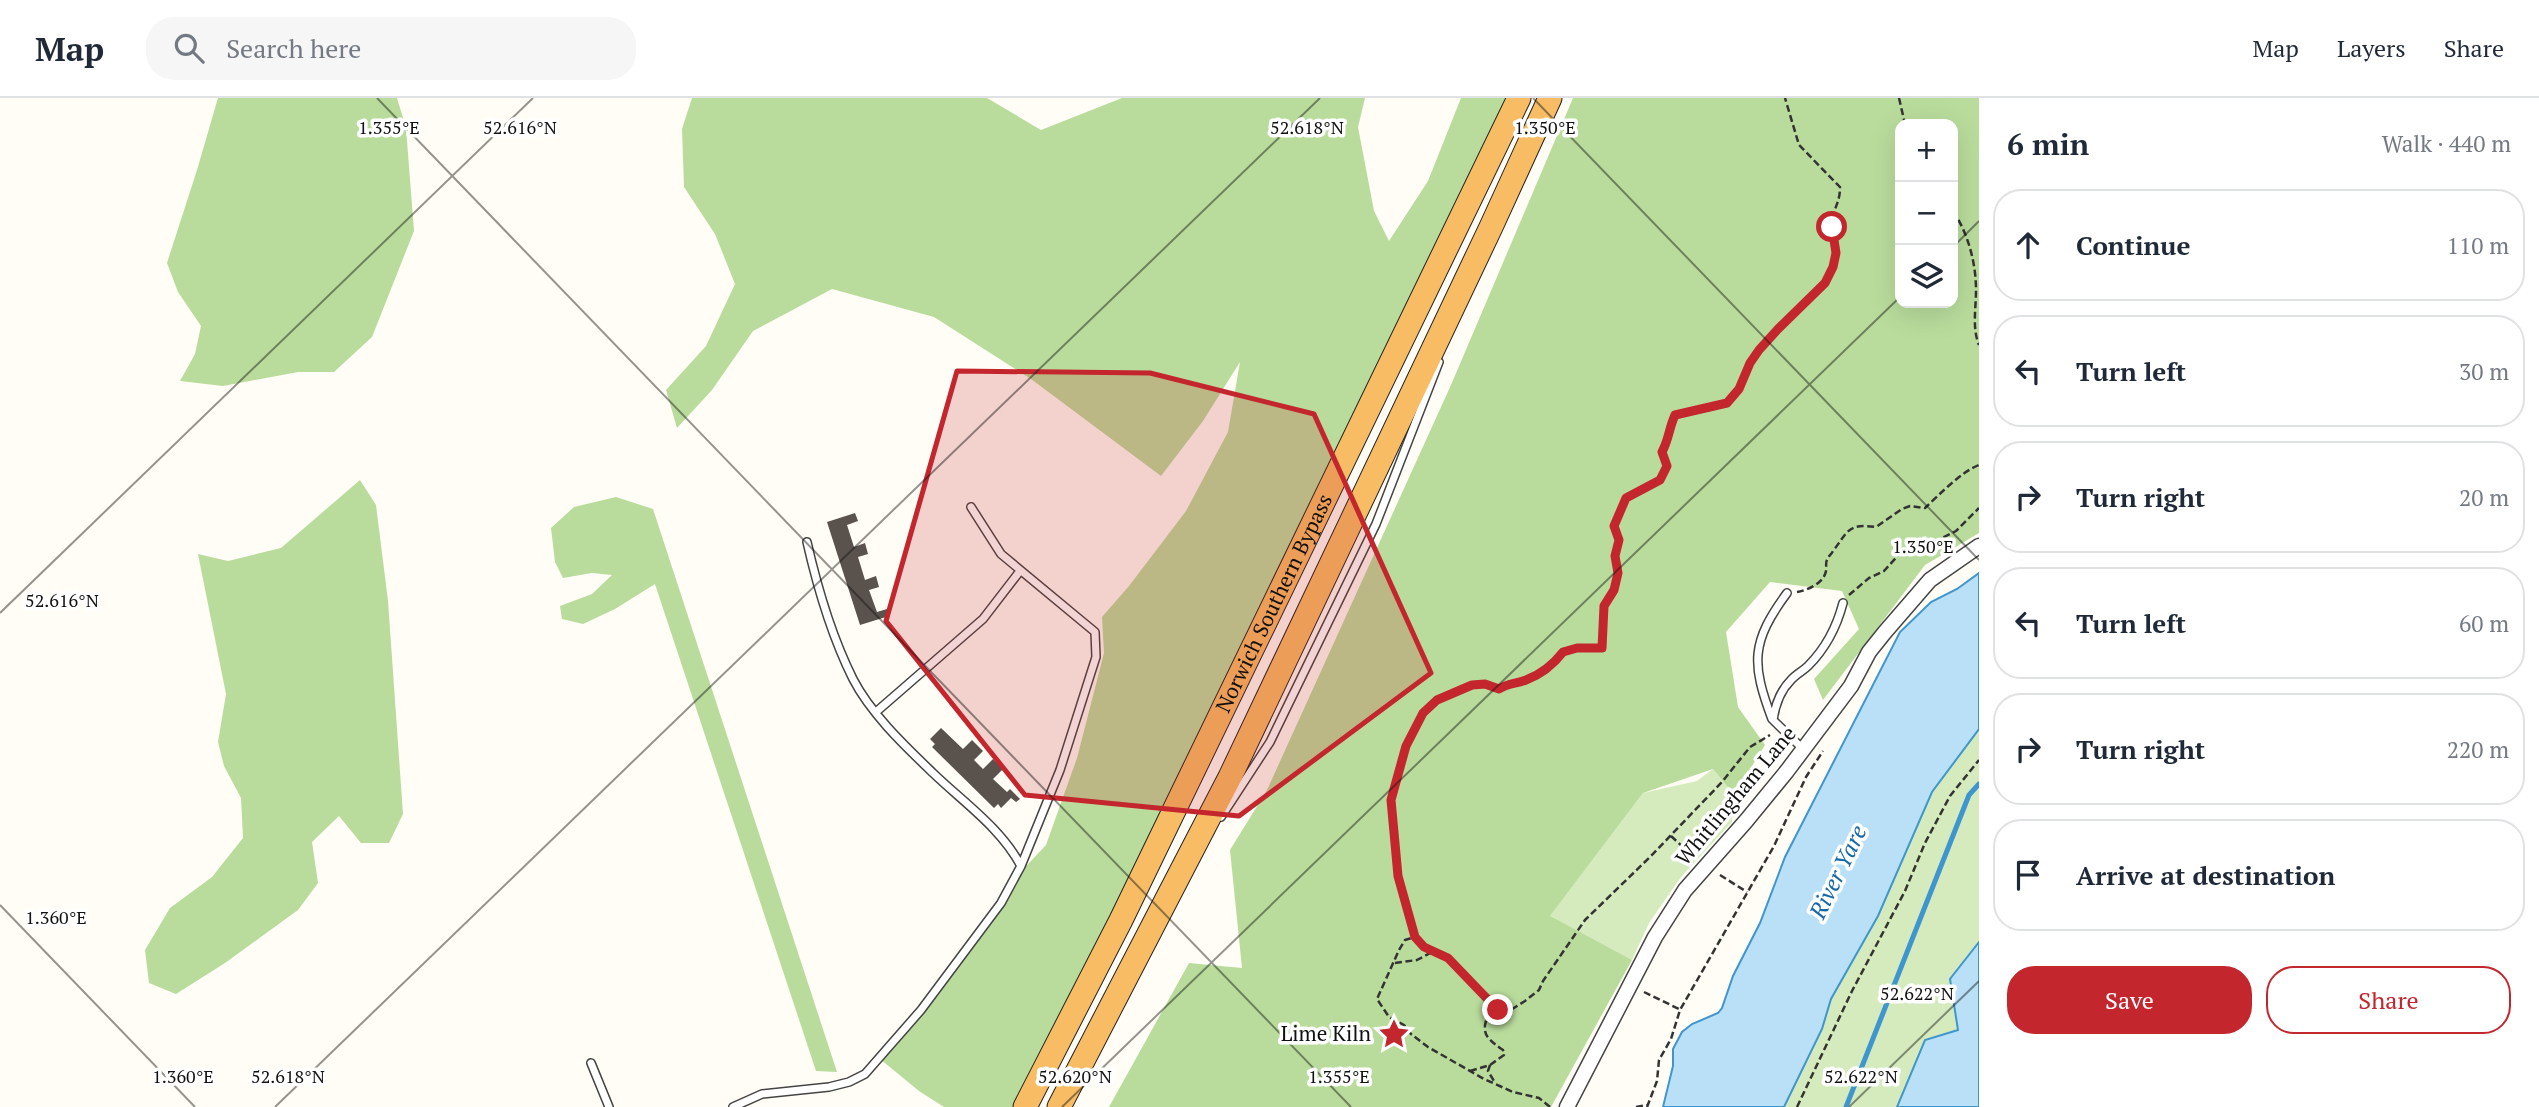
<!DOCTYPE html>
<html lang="en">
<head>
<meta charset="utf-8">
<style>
  :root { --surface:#fff; --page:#f6f6f7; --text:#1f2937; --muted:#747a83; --line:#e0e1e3; --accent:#c4262e }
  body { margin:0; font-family:"PT Serif",serif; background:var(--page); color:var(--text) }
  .controls { position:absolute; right:21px; top:21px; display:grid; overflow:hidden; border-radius:14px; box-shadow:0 7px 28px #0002 }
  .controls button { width:63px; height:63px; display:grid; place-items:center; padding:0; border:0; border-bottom:2px solid var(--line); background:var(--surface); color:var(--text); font:35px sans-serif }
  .stop { position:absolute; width:21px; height:21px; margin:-16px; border:5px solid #c4262e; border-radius:50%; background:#fff }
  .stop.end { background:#c4262e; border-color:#fff; box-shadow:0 2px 7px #0008 }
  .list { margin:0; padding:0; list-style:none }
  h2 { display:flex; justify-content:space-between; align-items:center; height:91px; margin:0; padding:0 28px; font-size:30px }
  h2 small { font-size:23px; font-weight:400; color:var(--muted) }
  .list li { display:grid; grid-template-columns:46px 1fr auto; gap:21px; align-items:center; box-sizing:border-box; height:112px; margin:0 14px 14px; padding:0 14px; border:2px solid var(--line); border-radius:28px }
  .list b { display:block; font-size:26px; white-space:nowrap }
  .list em { font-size:23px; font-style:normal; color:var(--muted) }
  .actions { display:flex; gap:14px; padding:21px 28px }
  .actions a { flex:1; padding:16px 0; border:2px solid var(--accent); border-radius:28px; text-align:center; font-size:24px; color:var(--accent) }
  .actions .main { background:var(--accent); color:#fff }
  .icon { flex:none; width:38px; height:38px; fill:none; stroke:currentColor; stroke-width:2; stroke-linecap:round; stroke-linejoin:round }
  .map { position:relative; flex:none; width:1979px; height:1009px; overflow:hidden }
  header { display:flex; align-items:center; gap:42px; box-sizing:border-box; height:98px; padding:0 35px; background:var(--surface); border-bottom:2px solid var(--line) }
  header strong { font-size:33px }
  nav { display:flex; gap:38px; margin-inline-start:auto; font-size:24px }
  .search { width:490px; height:63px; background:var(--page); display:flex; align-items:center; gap:18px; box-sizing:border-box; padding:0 24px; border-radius:28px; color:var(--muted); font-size:26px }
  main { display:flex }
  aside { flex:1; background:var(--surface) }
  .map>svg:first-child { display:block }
  .green { fill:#d5ebbd }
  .forest { fill:#b9dc9c; fill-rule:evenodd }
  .water { fill:#b9e0f7; stroke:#3f96cf; stroke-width:2 }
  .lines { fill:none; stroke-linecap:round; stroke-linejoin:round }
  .stream { stroke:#3f96cf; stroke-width:5 }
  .building { fill:#5a524d }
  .service-casing { stroke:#444; stroke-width:10 }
  .minor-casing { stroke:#444; stroke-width:17 }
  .trunk-casing { stroke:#222; stroke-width:25 }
  .path { stroke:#333; stroke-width:2.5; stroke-dasharray:7 3.5; stroke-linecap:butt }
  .service { stroke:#fff; stroke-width:7 }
  .minor { stroke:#fff; stroke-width:14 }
  .trunk { stroke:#f7bc64; stroke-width:23 }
  .route { stroke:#c4262e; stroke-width:9 }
  .marked { fill:#c4262e; fill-opacity:0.2; stroke:#c4262e; stroke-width:5; stroke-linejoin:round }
  .ticks { fill:none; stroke:#111; stroke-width:2; stroke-opacity:0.45 }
  .labels { text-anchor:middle; stroke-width:7; stroke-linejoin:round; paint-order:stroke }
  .street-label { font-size:21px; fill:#111; stroke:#fff }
  .poi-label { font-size:21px; fill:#111; stroke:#fff; text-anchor:end }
  .water-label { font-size:23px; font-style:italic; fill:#1768a6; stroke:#fff }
  .ticks-label { font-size:18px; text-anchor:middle; fill:#111; stroke:#fff; stroke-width:7; stroke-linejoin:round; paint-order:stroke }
</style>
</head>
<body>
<header>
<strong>Map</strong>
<div class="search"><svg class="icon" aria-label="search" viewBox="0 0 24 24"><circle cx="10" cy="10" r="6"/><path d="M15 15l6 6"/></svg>Search here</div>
<nav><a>Map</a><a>Layers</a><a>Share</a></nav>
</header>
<main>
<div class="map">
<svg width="1979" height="1009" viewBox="0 0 1979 1009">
  <rect width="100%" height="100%" fill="#fffdf5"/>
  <!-- green -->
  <path class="green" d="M1979 631V1009H1784L1822 931 1831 901 1878 818 1932 694Z
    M1713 671 1734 697 1732 724 1681 779 1649 825 1632 862 1549 819 1643 695 1697 683Z"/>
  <!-- forest -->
  <path class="forest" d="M218 0H397L406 30 414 133 372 239 334 274H298L223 288 180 283 195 256 201 228 178 194 167 165 197 72Z
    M692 0H987L1041 32 1122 0H1365L1358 29 1374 113 1389 143 1428 83 1461 0H1508L1116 819 1015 1009H944L919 993 880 961 921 912 1014 781 1046 747 1077 660 1104 555 1102 519 1129 488 1186 413 1228 334 1240 264 1203 323 1161 378 1031 281 934 219 832 191 753 233 712 292 677 330 666 292 706 248 735 186 715 136 684 89 682 31Z
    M1573 0H1979V435L1925 467 1823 602 1814 581 1859 531 1842 493 1770 484 1726 534 1738 609 1765 647 1734 697 1713 671 1643 695 1550 818 1632 862 1551 1009H1109L1189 865 1242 870 1230 752 1267 692 1451 287ZM1900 26H1953V205H1900Z
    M360 382 376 407 388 503 403 716 389 745H361L339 718 312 744 318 785 298 812 225 865 176 896 149 885 145 852 170 810 212 779 243 740 241 700 224 668 218 644 226 596 198 456 228 463 281 450Z
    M616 399 653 411 837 974 816 973 655 486 615 511 583 526 562 521 560 508 592 496 612 477 592 475 563 480 555 464 551 430 574 409Z"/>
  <!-- water -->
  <path class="water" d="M1979 475V631L1932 694 1878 818 1831 901 1822 931 1784 1009H1663L1673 968V951L1682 934 1692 926 1718 915 1722 910 1733 878 1760 825 1785 759 1900 534 1931 504 1957 491Z
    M1979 844V1009H1897L1925 942 1958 932 1950 881Z"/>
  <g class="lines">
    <!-- stream -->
    <path class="stream" d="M1846 1009 1969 697 1979 686"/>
  </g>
  <!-- building -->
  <path class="building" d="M855 415 858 423 847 427 854 449 865 445 868 456 858 459 865 482 876 478 879 489 869 492 877 514 887 511 889 518 860 527 827 424Z
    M941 630 963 651 972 642 983 653 974 662 983 671 993 661 1003 671 993 681 1007 694 1010 691 1020 701 1016 704 1011 700 1001 710 998 706 994 710 932 649 935 646 930 641Z"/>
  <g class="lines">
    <defs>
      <path id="service" d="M971 409 1001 456 1095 534 1096 559 1060 672 1021 768
        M876 614 983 521 1020 473
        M1772 621C1751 565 1751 544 1787 495
        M1803 651 1773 622C1775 608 1781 592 1791 582 1796 576 1803 573 1808 568 1825 551 1837 528 1843 505
        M1221 719 1270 644 1376 426 1439 264
        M591 965 609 1009
        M733 1009 762 996 829 989 849 984 865 976 921 912 1001 805 1021 768C1001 730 963 704 933 675 905 648 871 616 853 581 833 541 817 488 807 444"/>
      <path id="minor" d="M1567 1009 1655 839 1685 792 1746 723 1787 673 1851 588 1869 554 1885 534 1930 482 1979 448"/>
      <g id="trunk">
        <path id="s1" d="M1025 1009 1121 822 1519 0"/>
        <path d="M1059 1009 1230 679 1491 129 1550 0"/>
      </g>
    </defs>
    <!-- service casing -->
    <use href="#service" class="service-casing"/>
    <!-- minor casing -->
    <use href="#minor" class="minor-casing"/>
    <!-- trunk casing -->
    <use href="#trunk" class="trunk-casing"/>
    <!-- path -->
    <path class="path" d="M1899 0 1905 26
      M1953 113C1968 135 1976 165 1976 192 1976 211 1972 230 1979 247
      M1797 494C1808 492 1824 485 1826 473 1827 469 1825 465 1827 462 1828 458 1831 457 1833 453 1848 434 1847 425 1876 429L1902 411 1910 408 1925 410C1940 396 1961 374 1979 367
      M1849 497 1869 480 1884 473 1903 452 1921 453 1932 445 1956 433 1979 410
      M1671 738 1695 760
      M1720 777 1747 794
      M1415 839 1424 849 1448 860 1498 912 1509 913 1525 903 1539 892 1543 883 1585 822 1650 759 1722 684 1750 649 1770 637
      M1395 865 1417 862 1434 853
      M1644 894 1679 911
      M1490 967 1488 973 1494 983
      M1470 973 1490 967 1504 957 1503 952C1481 937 1481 932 1492 908
      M1550 1009 1539 1000 1513 994 1484 981 1428 949 1411 936 1404 927 1389 919 1377 901 1399 852 1405 842 1415 839 1398 778 1391 702 1406 648 1422 615 1437 602 1472 587 1485 586 1499 591C1525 575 1542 585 1563 554L1577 550H1602L1604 508 1614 492 1618 475 1615 458 1619 442 1614 428 1626 400 1660 382 1667 368 1662 354C1669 341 1669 330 1675 317 1687 314 1699 309 1711 307 1715 307 1723 307 1727 305 1740 298 1748 268 1757 255 1777 228 1824 198 1833 167 1838 151 1830 136 1833 120 1835 107 1840 104 1840 89L1799 47 1785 0
      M1636 1009 1648 1007
      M1647 1009 1657 983 1659 962 1671 941 1680 912 1774 748 1806 679 1823 653
      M1797 1009 1852 893 1905 793 1925 745 1950 698 1979 662"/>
    <!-- service -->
    <use href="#service" class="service"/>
    <!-- minor -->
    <use href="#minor" class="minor"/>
    <!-- trunk -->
    <use href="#trunk" class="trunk"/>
  </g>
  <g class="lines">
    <!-- route -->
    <path class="route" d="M1498 912 1448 860 1424 849 1415 839 1398 778 1391 702 1406 648 1423 615 1437 602 1472 587 1485 586 1499 591C1509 585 1516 586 1526 582 1542 576 1553 567 1563 554L1577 550H1602L1604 508 1614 492 1618 475 1615 458 1619 442 1614 428 1626 400 1660 382 1667 368 1662 354C1669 341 1669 330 1675 317L1727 305 1739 291 1750 265 1759 252 1778 231 1825 185 1833 169 1836 155 1832 129"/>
  </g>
  <!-- marked area -->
  <path class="marked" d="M957 273 1150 275 1314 316 1431 575 1239 718 1025 697 886 523Z"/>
  <!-- ticks -->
  <path class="ticks" d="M377 0 1351 1009M1533 0 1979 462M1953 149 1979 123M0 515 533 0M0 807 195 1009M275 1009 1320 0M1062 1009 1900 199M1849 1009 1979 883"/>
  <!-- icons -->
  <defs>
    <symbol id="sight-bare" viewBox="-9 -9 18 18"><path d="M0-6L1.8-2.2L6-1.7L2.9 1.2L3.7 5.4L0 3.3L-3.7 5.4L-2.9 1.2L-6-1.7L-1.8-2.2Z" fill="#c4262e" stroke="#fff" stroke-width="2.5" paint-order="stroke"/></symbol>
  </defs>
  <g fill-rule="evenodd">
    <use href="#sight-bare" x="1372" y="914" width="44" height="44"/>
  </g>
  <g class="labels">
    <!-- street labels -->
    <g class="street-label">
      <text dy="7" stroke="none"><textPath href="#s1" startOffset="562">Norwich Southern Bypass</textPath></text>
      <text transform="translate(1736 698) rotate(-50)" y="7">Whitlingham Lane</text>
    </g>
    <!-- poi labels -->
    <g class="poi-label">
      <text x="1371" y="943">Lime Kiln</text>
    </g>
    <!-- water labels -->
    <g class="water-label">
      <text transform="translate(1838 774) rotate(-64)" y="8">River Yare</text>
    </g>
  </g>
  <g class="ticks-label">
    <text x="520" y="36">52.616°N</text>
    <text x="1307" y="36">52.618°N</text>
    <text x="389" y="36">1.355°E</text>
    <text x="1545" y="36">1.350°E</text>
    <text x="1923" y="455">1.350°E</text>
    <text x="62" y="509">52.616°N</text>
    <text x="56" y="826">1.360°E</text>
    <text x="1917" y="902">52.622°N</text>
    <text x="183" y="985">1.360°E</text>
    <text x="1339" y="985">1.355°E</text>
    <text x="288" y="985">52.618°N</text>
    <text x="1075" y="985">52.620°N</text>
    <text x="1861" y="985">52.622°N</text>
  </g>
</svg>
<div class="controls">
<button>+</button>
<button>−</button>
<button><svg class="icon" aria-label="layers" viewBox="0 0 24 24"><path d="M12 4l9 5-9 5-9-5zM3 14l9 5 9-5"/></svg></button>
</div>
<div class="stop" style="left:1832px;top:129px"></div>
<div class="stop end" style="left:1498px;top:912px"></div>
</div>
<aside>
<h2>6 min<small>Walk · 440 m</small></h2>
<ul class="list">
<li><svg class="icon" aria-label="ahead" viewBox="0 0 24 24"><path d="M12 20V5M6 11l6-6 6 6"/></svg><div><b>Continue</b></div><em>110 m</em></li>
<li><svg class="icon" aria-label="left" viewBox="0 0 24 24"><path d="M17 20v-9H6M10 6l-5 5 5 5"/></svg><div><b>Turn left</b></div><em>30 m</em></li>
<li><svg class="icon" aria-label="right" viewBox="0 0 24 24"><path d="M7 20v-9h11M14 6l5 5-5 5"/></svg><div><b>Turn right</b></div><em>20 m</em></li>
<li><svg class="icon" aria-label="left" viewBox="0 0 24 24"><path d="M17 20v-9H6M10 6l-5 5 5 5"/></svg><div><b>Turn left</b></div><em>60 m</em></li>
<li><svg class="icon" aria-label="right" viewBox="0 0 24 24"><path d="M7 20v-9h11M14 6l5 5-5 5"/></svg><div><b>Turn right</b></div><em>220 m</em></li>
<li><svg class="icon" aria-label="arrive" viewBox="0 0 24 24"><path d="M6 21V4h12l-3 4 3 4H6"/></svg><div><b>Arrive at destination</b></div></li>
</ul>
<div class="actions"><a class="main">Save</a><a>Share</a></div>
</aside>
</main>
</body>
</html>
